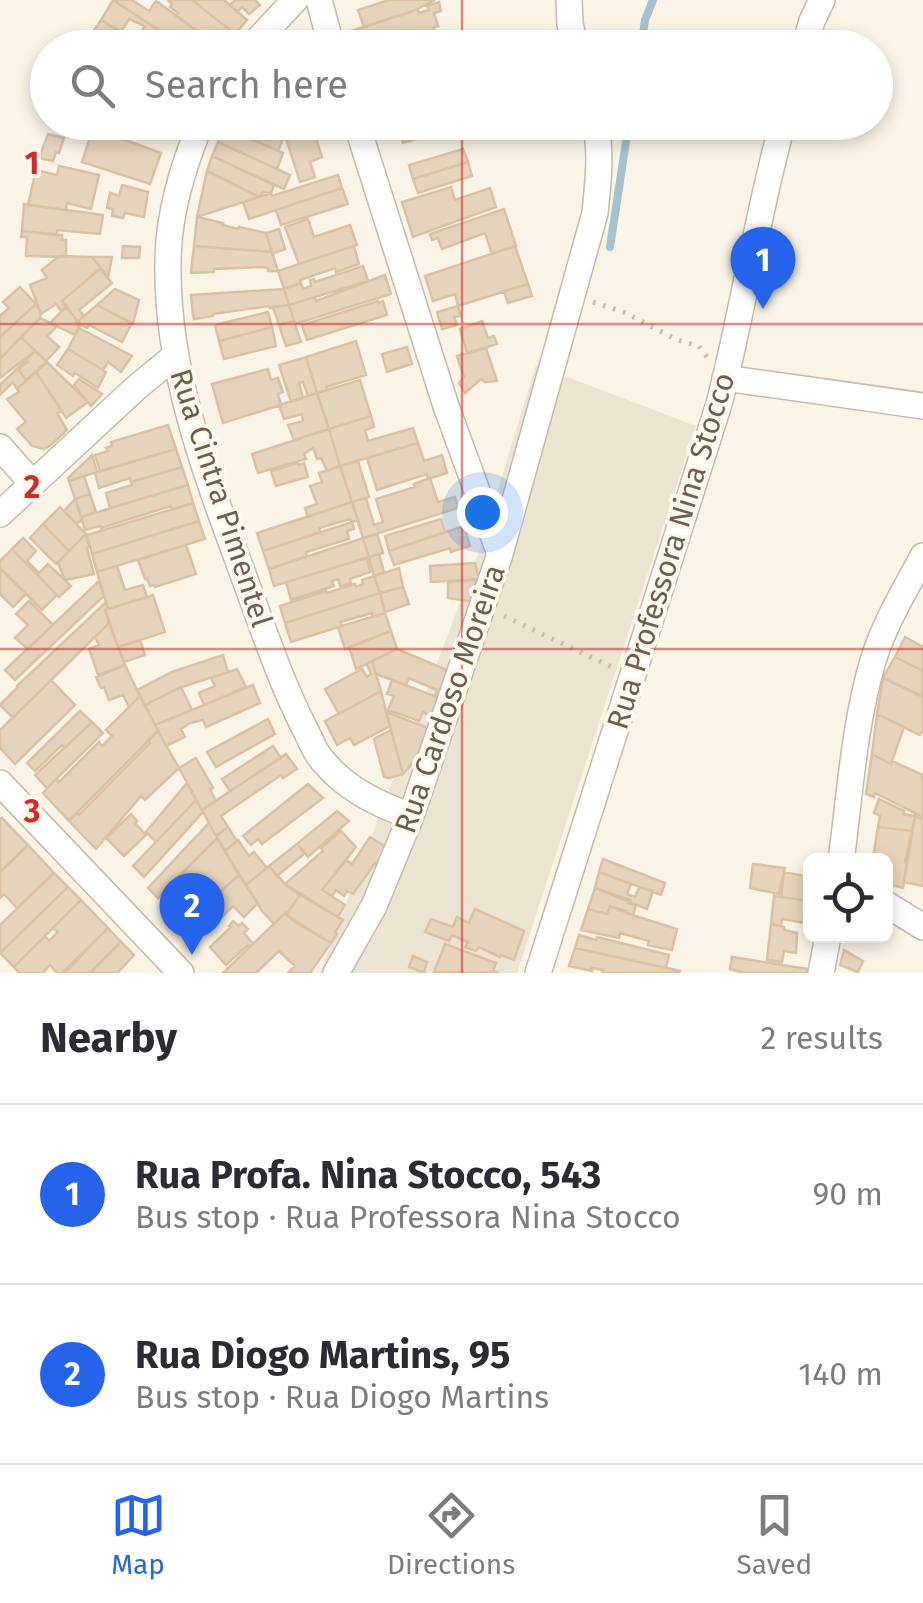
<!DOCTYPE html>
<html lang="en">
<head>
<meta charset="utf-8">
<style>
  :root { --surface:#fff; --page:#f7f7f7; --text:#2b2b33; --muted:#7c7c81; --line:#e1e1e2; --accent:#2563eb }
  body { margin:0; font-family:"Fira Sans",sans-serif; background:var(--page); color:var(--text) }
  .controls { position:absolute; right:30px; bottom:30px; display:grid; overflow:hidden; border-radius:15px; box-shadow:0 5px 15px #0003 }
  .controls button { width:90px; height:90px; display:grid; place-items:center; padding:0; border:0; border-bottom:2px solid var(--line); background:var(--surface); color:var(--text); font:50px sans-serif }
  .you { position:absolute; left:482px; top:512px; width:35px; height:35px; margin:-25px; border:8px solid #fff; border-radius:50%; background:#1a73e8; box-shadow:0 0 0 15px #1a73e833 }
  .badge { display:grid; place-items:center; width:65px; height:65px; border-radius:50%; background:var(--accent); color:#fff; font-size:32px; font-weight:700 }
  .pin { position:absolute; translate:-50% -82px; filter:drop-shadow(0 2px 5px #0008) }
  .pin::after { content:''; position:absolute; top:52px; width:35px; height:30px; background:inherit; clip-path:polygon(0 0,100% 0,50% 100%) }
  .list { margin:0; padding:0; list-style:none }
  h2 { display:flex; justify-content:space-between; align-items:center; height:130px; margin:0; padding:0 40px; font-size:42px }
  h2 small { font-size:32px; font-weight:400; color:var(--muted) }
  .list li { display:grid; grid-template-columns:65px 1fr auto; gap:30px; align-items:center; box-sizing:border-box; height:180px; padding:0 40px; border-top:2px solid var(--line) }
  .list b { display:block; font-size:38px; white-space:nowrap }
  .list p { margin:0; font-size:32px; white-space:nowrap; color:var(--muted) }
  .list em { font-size:32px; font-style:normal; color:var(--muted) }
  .icon { flex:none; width:55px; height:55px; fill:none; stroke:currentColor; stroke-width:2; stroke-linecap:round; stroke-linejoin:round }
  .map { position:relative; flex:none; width:923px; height:973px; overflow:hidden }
  .search { position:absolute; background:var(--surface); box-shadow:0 5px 15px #0003; left:30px; right:30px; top:30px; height:110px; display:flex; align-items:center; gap:25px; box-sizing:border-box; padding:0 35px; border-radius:55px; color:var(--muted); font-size:38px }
  .sheet { height:490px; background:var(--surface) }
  nav { display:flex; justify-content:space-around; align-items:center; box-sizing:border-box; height:140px; border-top:2px solid var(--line); background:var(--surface); font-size:28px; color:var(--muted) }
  nav a { display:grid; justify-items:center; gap:5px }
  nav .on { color:var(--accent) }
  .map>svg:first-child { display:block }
  .residential { fill:#ece4d3 }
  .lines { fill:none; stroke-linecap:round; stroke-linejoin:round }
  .stream { stroke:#a4c2d0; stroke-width:8 }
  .building { fill:#e6d3bb; stroke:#dbc1a3; stroke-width:2.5 }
  .minor-casing { stroke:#c6bbab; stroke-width:28 }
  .path { stroke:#cfbca4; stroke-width:5; stroke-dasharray:2.5 8; stroke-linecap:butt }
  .minor { stroke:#fff; stroke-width:25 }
  .grid { fill:none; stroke:#d62828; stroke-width:2.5; stroke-opacity:0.55 }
  .labels { text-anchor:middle; stroke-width:8; stroke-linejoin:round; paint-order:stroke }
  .street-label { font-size:30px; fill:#6e5e4e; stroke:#fcf8eb }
  .grid-label { font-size:32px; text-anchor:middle; font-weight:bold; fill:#d62828; stroke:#fcf8eb; stroke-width:8; stroke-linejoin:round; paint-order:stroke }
</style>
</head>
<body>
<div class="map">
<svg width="923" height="973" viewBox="0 0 923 973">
  <rect width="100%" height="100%" fill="#f9f4e5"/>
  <!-- residential -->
  <path class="residential" d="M536 365 696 426 517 973H320L479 552Z"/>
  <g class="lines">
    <!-- stream -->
    <path class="stream" d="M641 48 645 20 653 0
      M610 247 629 122"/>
  </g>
  <!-- building -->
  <path class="building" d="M113 0H132L149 11 156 1 220 47 186 48Z
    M113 0 186 48H152L137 39 145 26 129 19 121 32 101 20Z
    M168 0H192L235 34 220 47 176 16 178 13 170 7 172 4Z
    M192 0H224L247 20 235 34Z
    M235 0H255L260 5 249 14 242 7 237 12 230 5Z
    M389 0H435L411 12 364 27 358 10Z
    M439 2 441 11 434 13 438 26 434 27V30L383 48H352L348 32 418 9 419 13 429 10 427 6Z
    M101 20 116 29 106 48H87L84 46Z
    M227 122H254L284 136 278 151 225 127Z
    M254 122H281L284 136Z
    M311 122 322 157 310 162 315 177 300 182 281 123Z
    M422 122 426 136 403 143 397 122Z
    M225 127 283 153 277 169 218 142Z
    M93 128 161 153 150 184 82 162Z
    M48 134 64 138 59 153 56 152 53 161 39 158Z
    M218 142 290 175 284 189 212 156Z
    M463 149 468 162 413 179 409 165Z
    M212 156 274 185 271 193 263 192 259 197 207 171Z
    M468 162 472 176 418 193 413 179Z
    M59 166 99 175 91 209 67 203 66 210 28 205 36 170 57 175Z
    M207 171 228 181 259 197 197 217Z
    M338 175 342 188 249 219 243 202 271 193 272 196Z
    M122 185 148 192 144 217 125 213 123 218 112 216 113 209 107 208 110 193 119 196Z
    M451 187 455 200 490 188 496 207 413 237 402 202Z
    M342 188 348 204 281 225 276 210Z
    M24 204 103 215 100 234 57 230V235L22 231Z
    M504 209 516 246 492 254 485 233 442 249 438 238 432 240 430 234Z
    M197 217 223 223 222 225 238 229 239 227 266 233 272 252 194 246Z
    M308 219 314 237 350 225 357 245 299 264 285 227Z
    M279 229 285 249 272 254 266 233Z
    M22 231 62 235V240H66V257L26 256 27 237H21Z
    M123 246 140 247 139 258H122Z
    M194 246 272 252 278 271H268V268L262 267 214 269V272L191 273Z
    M354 246 359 264 336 272 335 268 300 280 301 283 284 289 278 271Z
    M515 246 528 284 458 306 455 294 433 301 425 276Z
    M59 256 92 257 101 268 62 301 67 306 61 311 56 304 41 314 30 285 47 278 42 270Z
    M92 257H112L108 277 101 268Z
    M363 266 368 281 289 305 284 289 301 283 303 289 311 286 310 280 314 279 315 282Z
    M100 269 112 283 79 310 84 316 78 322 62 301Z
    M385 275 391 294 295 324 289 305 315 297 316 301Z
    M528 284 532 296 508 303 504 291Z
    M20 287 36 304 0 337V316L9 308 3 302Z
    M115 289 139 300 133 324 97 305Z
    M284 289 289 305 270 308 269 306 213 314V316L194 319 193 315 191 295Z
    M378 301 379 303 383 301 387 315 307 340 302 325Z
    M36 304 41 312 40 318 0 359V337Z
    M97 305 132 323 122 342 89 325 87 328 76 323Z
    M289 305 294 321 279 325 273 307Z
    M458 306 461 316 454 317 457 325 442 329 437 312Z
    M66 307 80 324 75 335 50 323Z
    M268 312 272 327 219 341 215 325Z
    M40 318 57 326 47 336 59 347 46 361 21 337Z
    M294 321 301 342 286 346 279 325Z
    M482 321 488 338 494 336 497 344 467 353 460 329Z
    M272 327 276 346 224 359 219 341Z
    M79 328 132 356 121 372 108 362 103 370 68 349Z
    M21 337 35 351 0 378V359Z
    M356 341 366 375 326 387 327 390 317 393 306 357Z
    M407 347 412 364 387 372 382 354Z
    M486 348 497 381 485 382 481 379 465 393 459 383 464 377 457 356Z
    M68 349 106 372 98 388 75 373 73 376 57 365Z
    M35 351 47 362 26 380 18 369 28 362 27 359Z
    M306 357 317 393 308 396 303 382 299 383 303 398 291 402 279 365Z
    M27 359 28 362 18 369 26 380 36 372 17 389 13 382 0 395V385Z
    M47 362 88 402 66 418 36 372Z
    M268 369 271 380 278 378 283 392 278 394 281 405 223 423 212 384Z
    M36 372 62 411 57 413 67 430 51 445 44 449 32 446 17 429 26 422 7 399 19 392 17 389Z
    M79 379 102 394 91 406 74 385Z
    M360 380 371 416 329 429 317 393Z
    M317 393 329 429 294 440 288 425 303 421 302 414 284 419 279 405Z
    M371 416 374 427 365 430 368 441 413 428 418 443 340 466 329 429Z
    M168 425 176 449 100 471 95 455 108 451 106 448 112 446 111 442Z
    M329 429 340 466 327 471 321 458 317 459 313 448 304 454 306 459 258 473 252 454Z
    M418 443 424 461 442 455 447 473 428 479 427 474 377 490 367 458Z
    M176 449 182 467 131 482 130 478 99 488 95 473Z
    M92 455 97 472 69 481 68 478Z
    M358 461 369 497 352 502 340 466Z
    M298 463 299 465 304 463 308 477 276 486 271 471Z
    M340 466 352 502 308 517 305 508 317 504 310 486 322 482 319 473Z
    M182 467 188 485 110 508 106 493 132 485 131 482Z
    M84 476 90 494 75 499 69 481Z
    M430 478 438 502 455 497 458 508 363 538 352 502 366 498 374 525 383 522 376 499 415 487 414 484Z
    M188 485 193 503 172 510 171 506 101 528 100 526 85 530 81 517Z
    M90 494 96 512 81 517 75 499Z
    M75 499 82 519 77 524 64 511Z
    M352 502 358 520 352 522 350 519 319 528 320 532 263 551 257 533Z
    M193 503 199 521 92 554 87 535Z
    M60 507 86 534 69 551 43 524Z
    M441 519 445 532 389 551 385 536Z
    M199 521 205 539 97 572 92 554Z
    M352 522 354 529 347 531 349 539 306 552 307 556 269 569 263 551Z
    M43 524 69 551 56 564 30 538Z
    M464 526 470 546 451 552 450 548 394 565 389 551Z
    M86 534 89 546 87 548 94 574 65 580 58 563Z
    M377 534 383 553 369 557 363 538Z
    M23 538 36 551 27 561 39 573 48 564 71 586 59 597 12 549Z
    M363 538 369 557 274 586 269 569Z
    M186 545 196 574 155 587 154 585 150 586 147 578 145 579 138 560Z
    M12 549 57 595 42 610 0 568V561Z
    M379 554 384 572 374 576 369 557Z
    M367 558 370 572 350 579 351 583 340 586 338 579 332 581 334 586 291 600 286 582Z
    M475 563 479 579 431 582 430 566Z
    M117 566 125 590 143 585 147 597 108 609 97 572Z
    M0 568 26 594 13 607 0 594Z
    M399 568 403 587 380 593 374 576Z
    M374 576 380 593 285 623 280 606 326 591 327 593 355 584 356 587 363 584 362 580Z
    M475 580 476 602 448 598V582Z
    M99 581 104 596 15 680 5 670Z
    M403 587 409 604 385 612 380 593Z
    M380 593 385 613 372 617V613L340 622 342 626 291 642 285 623Z
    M153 595 165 632 118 647 105 610Z
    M29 601 53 625 28 649 15 638 28 625 16 614Z
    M106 602 108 609 105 610 109 623 13 718 0 705 18 687 17 686Z
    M385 613 391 631 345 649 338 627Z
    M109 623 125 665 98 675 89 649 99 645 95 637Z
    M391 631 397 649 356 669 349 647Z
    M905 637 923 647V671L895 657Z
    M140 640 145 655 124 662 118 647Z
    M397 649 449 671 439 698 435 696 437 690 409 678 406 685 376 674 372 661Z
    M223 655 228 672 182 687 145 705 137 690 172 672Z
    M895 657 923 671 922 696 883 678Z
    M372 661 381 691 339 714 325 689 362 669 367 677 371 674 367 664Z
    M125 665 140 696 129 707 123 695 109 700 104 687 101 688 96 677Z
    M237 669 246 687 204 705 199 693 215 686 211 678Z
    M883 678 923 697V730L920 735 877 714Z
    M51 680 75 705 15 764 0 748V730Z
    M392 680 439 698 432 716 423 712 419 721 388 710 394 696 387 694Z
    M253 685 260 703 206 727 203 720 190 723 181 729 185 737 166 746 155 725Z
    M181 687 192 710 155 725 145 705Z
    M381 691 390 726 354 745 350 738 337 745 325 721Z
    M140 696 158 731 69 821 43 793 56 779 59 782 99 742 102 746 112 736 106 730Z
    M80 711 92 722 65 748 62 745 35 771 27 763Z
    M386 712 428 728 416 759 403 774Z
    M877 714 904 727 891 764 872 754Z
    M268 719 275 734 216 767 207 752Z
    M92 722 103 733 47 788 35 775Z
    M391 730 403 774 389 778 384 777 374 739Z
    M158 731 179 768 145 800 141 796 96 849 69 821 77 813 79 815 150 743 148 740Z
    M273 746 281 758 230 791 222 779Z
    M286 754 297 769 283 778 281 775 221 816 228 827 216 836 202 810Z
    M872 754 891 764 892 761 923 775 921 779 923 780V817L875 793 874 797 866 794Z
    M196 758 213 788 210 789 216 801 202 810 179 768Z
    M187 783 196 800 156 842 146 832Z
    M308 784 323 798 262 844 258 839 251 845 243 836Z
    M879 799 904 811 903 814 915 816 912 831 878 827 880 816 874 813Z
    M196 800 203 812 144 877 133 866Z
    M337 811 349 821 308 857 297 844Z
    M131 814 137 821 135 823 146 835 124 856 106 838Z
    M915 816 923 820V886L904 882Z
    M2 818 28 845 0 872V819Z
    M209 823 217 838 158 898 148 888Z
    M228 827 237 841 225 851 216 836Z
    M878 827 912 831 905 862H907L903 888 888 884 891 861 873 858Z
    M341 831 356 847 322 890 345 905 338 917 285 884 323 851 321 848Z
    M370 837 389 849 379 866 375 863 353 894 347 891 344 896 336 890 332 896 322 890 346 860 352 864Z
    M217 838 239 875 189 920 169 898 176 891 170 885Z
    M238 840 249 856 254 852 267 868 246 885 225 851Z
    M297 844 305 853 277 876 269 866Z
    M28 845 54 873 17 908 4 894 0 898V872Z
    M603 859 665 883 661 895 599 872Z
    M753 864 785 868 779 894 750 888Z
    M269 866 288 887 300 895 286 915 285 913 274 924 262 911 246 885Z
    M599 872 631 884 627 894 635 897 639 887 653 891 647 909 595 888Z
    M784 872 810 877V901L781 897Z
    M54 873 68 887 0 953V925Z
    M239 875 258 903 244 917 233 906 223 916 221 914 217 918 218 920 203 934 189 920Z
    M68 887 81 900 14 967 0 953Z
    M595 888 630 900 628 903 636 905 633 915 610 906 607 914 588 909Z
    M300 895 343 920 335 932 337 934 331 943 286 915Z
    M774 896 810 901V924L782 919 781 926 771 924Z
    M81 900 108 928 62 973H57L50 965 43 973H19L14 967 45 936 49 941 58 932 53 928Z
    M610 906 626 911V913L677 929 672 950 648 945 649 941 620 933 619 938 581 930 588 909 607 914Z
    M475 909 524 931 514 960 501 955 500 957 479 947 476 951 465 947 468 942 452 935 449 941 425 932 431 919 453 927 457 917 469 923Z
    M285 913 295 922 331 943 310 973H288L295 966 279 951 256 973H223Z
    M233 921 239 926 242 923 248 929 244 933 253 944 250 947 248 945 226 965 210 947 231 927 229 926Z
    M771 924 784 927V930L797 933 796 953 784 951 782 962 767 960Z
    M108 928 121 942 90 973H65Z
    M579 935 596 940 597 937 669 955 666 968 575 948Z
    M121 942 134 955 123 967 117 973H90Z
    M445 944 496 963 493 971 499 973 434 972Z
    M575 948 680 971 679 973H602L603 970 592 968V971L569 966Z
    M844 950 863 961 858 972 840 965Z
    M413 956 427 962 424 973 409 967Z
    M732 957 808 969 807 973H745L730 969Z"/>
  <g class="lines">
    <defs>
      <path id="minor" d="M319 0 332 48
        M569 0 570 24 576 48
        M250 48 295 0
        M804 48 812 21 822 0
        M201 122C183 167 168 214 168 263 166 383 215 496 255 607 270 648 284 688 304 727 310 738 314 751 322 760 346 789 377 804 411 816
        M356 122 446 406 500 554
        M725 378 923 406
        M0 447 32 483
        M0 514 137 387 176 355
        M0 783 181 973
        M841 861C850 794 854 725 873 661 884 624 905 590 923 556
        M886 904 923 927
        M336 973 374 906 411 816 500 554 595 213C598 183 602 152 595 122
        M538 973 719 404C743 311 757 215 783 122
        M821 973 828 936"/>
    </defs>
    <!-- minor casing -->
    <use href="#minor" class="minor-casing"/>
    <!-- path -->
    <path class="path" d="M593 302 626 313 677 340 699 346 707 357
      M504 616 612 667"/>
    <!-- minor -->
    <use href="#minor" class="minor"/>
  </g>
  <!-- grid -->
  <path class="grid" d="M462 0V48M462 122V973M0 324H923M0 649H923"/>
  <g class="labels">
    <!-- street labels -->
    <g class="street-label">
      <text transform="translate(221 498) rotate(72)" y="10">Rua Cintra Pimentel</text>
      <text transform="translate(671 551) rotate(-73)" y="10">Rua Professora Nina Stocco</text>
      <text transform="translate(450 699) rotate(-71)" y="10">Rua Cardoso Moreira</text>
    </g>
  </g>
  <g class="grid-label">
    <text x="32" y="174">1</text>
    <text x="32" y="498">2</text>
    <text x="32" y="822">3</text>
  </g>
</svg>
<div class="controls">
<button><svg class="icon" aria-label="locate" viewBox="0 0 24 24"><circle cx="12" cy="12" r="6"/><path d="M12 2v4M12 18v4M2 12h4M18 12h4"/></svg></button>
</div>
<div class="you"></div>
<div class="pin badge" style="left:763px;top:309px">1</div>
<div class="pin badge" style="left:192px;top:955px">2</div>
<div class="search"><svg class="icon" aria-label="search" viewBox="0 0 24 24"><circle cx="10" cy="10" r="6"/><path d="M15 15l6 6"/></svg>Search here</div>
</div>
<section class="sheet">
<h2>Nearby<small>2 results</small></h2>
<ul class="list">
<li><span class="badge">1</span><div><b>Rua Profa. Nina Stocco, 543</b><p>Bus stop · Rua Professora Nina Stocco</p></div><em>90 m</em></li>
<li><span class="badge">2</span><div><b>Rua Diogo Martins, 95</b><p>Bus stop · Rua Diogo Martins</p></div><em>140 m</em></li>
</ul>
</section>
<nav>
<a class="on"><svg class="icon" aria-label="map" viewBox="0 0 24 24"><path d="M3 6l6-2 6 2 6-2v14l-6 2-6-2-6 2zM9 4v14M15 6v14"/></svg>Map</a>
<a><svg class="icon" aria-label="directions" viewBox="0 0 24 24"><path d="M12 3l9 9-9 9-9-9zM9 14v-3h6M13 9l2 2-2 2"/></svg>Directions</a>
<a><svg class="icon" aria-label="saved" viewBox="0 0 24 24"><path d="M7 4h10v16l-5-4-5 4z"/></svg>Saved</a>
</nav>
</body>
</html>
